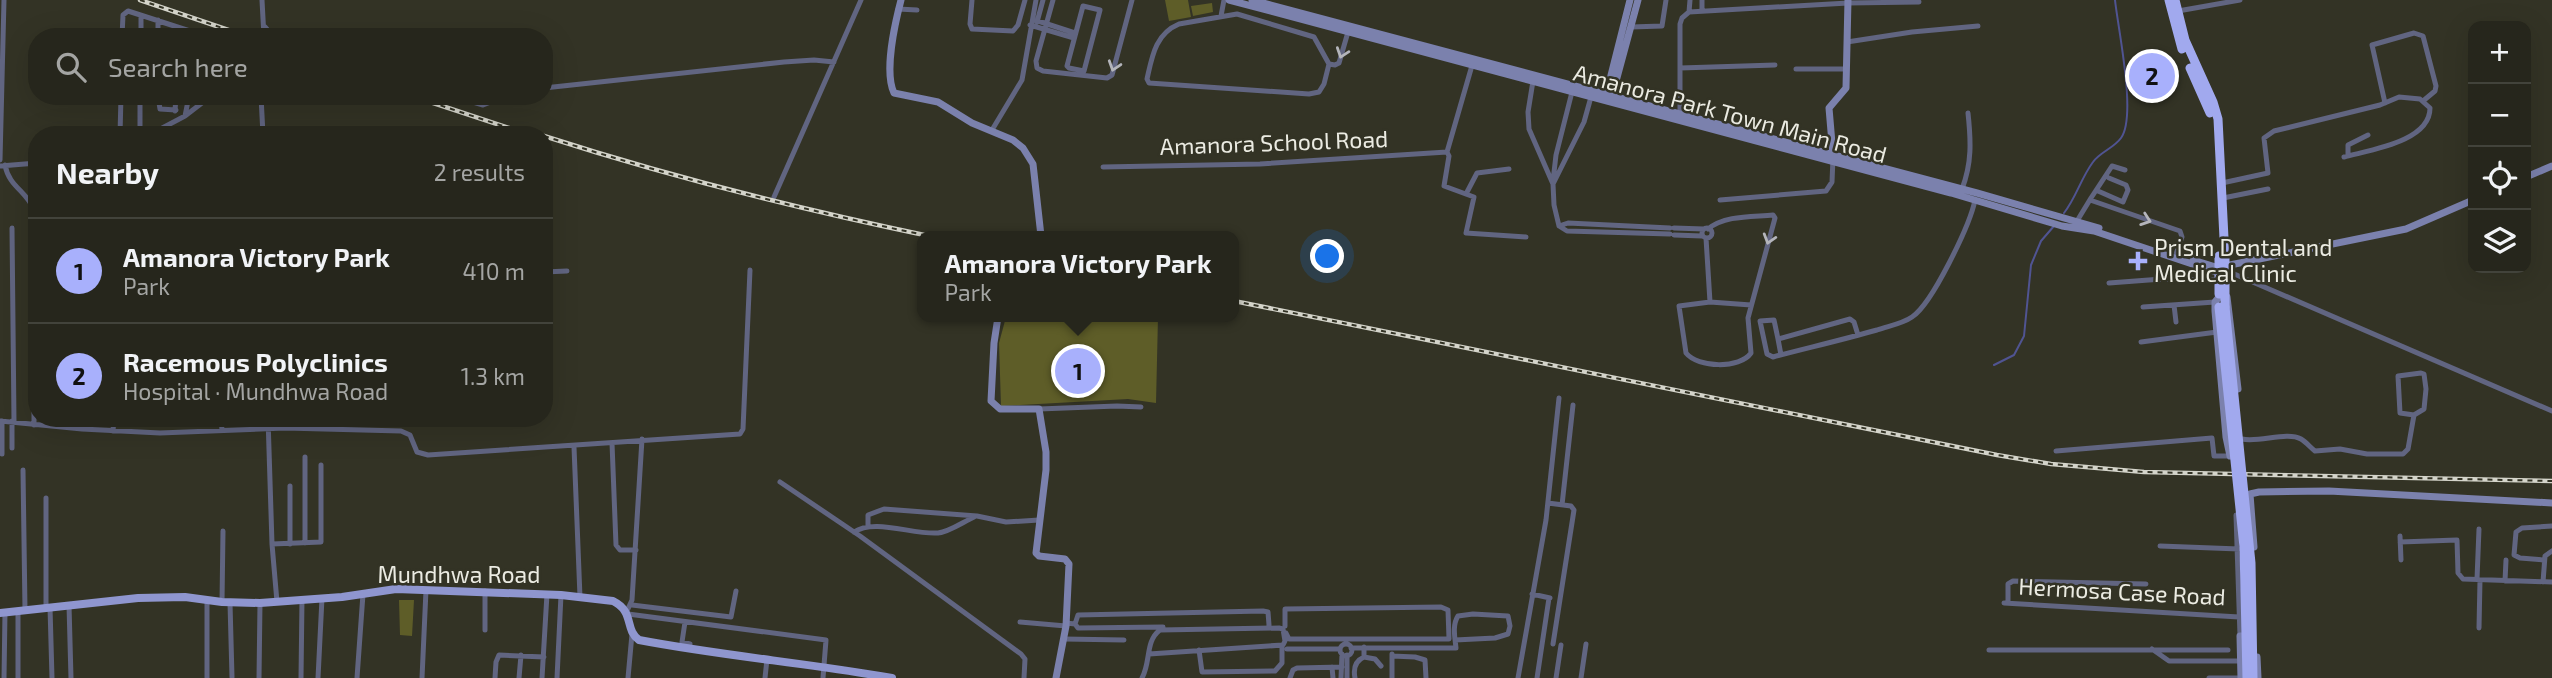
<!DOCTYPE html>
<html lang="en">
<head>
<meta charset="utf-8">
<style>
  :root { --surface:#26261c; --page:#2e2e25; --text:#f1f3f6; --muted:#a4a5a3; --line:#42433b; --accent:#a8b0fc }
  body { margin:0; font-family:"Exo 2",sans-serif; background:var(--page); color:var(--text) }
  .controls { position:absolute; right:21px; top:21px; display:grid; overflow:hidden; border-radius:14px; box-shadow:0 7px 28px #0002 }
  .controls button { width:63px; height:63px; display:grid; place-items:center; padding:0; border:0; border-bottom:2px solid var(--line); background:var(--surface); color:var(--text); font:35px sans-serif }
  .you { position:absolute; left:1328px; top:257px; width:24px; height:24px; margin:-18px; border:5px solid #fff; border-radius:50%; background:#1a73e8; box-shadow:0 0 0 10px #1a73e833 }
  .badge { display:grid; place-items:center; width:46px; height:46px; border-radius:50%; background:var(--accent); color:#111; font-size:23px; font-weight:700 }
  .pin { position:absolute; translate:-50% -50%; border:4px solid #fff; box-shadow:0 2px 7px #0006 }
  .popup { position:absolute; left:917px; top:231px; width:322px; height:91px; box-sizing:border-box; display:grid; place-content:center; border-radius:14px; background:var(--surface); filter:drop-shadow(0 2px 5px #0005); font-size:23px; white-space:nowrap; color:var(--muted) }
  .popup b { font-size:26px; color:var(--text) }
  .popup::after { content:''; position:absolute; left:50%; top:100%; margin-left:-14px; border:14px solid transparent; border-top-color:var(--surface) }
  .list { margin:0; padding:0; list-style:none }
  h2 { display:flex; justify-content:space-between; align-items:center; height:91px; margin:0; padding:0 28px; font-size:30px }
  h2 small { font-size:23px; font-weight:400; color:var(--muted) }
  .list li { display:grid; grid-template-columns:46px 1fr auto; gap:21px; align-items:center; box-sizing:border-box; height:105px; padding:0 28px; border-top:2px solid var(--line) }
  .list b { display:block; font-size:26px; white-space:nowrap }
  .list p { margin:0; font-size:23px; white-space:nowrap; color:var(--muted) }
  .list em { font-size:23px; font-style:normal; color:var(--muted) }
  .icon { flex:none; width:38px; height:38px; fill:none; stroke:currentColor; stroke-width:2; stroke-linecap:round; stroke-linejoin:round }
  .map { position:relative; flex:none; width:2552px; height:678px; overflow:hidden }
  .search { position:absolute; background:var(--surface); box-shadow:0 7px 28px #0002; left:28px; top:28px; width:525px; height:77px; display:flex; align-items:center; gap:18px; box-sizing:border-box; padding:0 24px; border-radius:28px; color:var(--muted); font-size:26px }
  .panel { position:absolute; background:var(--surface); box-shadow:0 7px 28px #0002; left:28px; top:126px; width:525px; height:301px; border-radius:28px }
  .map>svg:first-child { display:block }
  .green { fill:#5e5d28 }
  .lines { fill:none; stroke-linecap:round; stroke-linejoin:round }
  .stream { stroke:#505492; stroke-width:2 }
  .street { stroke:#616581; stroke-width:5 }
  .secondary { stroke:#7b81ad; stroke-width:7 }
  .primary { stroke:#8f96cf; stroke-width:8 }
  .highway { stroke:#a1a9ee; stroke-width:9 }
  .rail-casing { stroke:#d4d4ca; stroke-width:4.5 }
  .rail { stroke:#333325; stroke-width:2; stroke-dasharray:5; stroke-linecap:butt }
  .highway-bridge { stroke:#a1a9ee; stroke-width:9 }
  .oneway { stroke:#b4b5bb }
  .poi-dot { fill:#a8b0fc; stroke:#333325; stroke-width:2.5 }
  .labels { text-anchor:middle; stroke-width:5; stroke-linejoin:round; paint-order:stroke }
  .street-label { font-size:23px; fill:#ebebe2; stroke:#333325 }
  .poi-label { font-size:23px; fill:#ebebe2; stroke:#333325; text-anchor:start }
</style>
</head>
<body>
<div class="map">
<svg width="2552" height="678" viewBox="0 0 2552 678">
  <rect width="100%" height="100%" fill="#333325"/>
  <!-- green -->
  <path class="green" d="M1165 0H1188L1191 17 1169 21Z
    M1212 3 1213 12 1193 16 1191 6Z
    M1006 317H1158L1156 403 1128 399 1001 406 999 343Z
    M399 600H414L412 636 400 635Z"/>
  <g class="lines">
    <!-- stream -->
    <path class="stream" d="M2064 213C2076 198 2081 178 2093 162 2100 152 2114 148 2121 138 2137 116 2118 29 2115 0
      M1994 365 2014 355 2024 336 2031 265 2041 241 2054 226"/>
    <!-- street -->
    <path class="street" d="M262 0 264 37
      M972 0 970 24 972 29 1013 31 1018 25 1025 0
      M1053 0 1036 61 1037 68 1043 71 1107 78 1112 75 1132 0
      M1702 0V11
      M1083 6 1100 10 1084 71 1069 68 1067 66Z
      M898 9 917 10
      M2178 11 2240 0
      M1689 12 1690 0
      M1237 14 1314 37 1329 64 1324 84 1319 92 1309 94 1149 83 1147 79C1152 57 1155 34 1179 24Z
      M1221 16 1224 0
      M1038 21 1075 33
      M1037 22 1043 0
      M1030 25 1074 38
      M265 27 271 34 280 37
      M1631 27 1662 26 1666 0
      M122 37 123 15 128 11 196 33
      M141 37V15
      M158 37V20
      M1847 42 1912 32 1978 26
      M1473 62 1447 152 1449 156 1444 186 1474 197 1466 233 1526 237
      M1329 64 1335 65 1339 63 1348 32
      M1680 68 1775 65
      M1796 69H1846
      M1533 81 1528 112 1529 129 1553 184
      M544 88 784 62 814 60 834 62
      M158 96 160 109 176 110
      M261 96 263 135
      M453 96 483 105 506 96
      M514 96H528
      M1591 97 1584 122 1553 184 1554 205 1559 226 1567 231 1670 234
      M261 99 312 97
      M2385 103 2372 45 2414 33 2423 36 2436 86 2435 91 2423 101
      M175 111 176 96
      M1680 115V24L1682 18 1689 12 1848 3 1919 2
      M185 116 189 96
      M992 130 1022 80 1036 0
      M120 135 121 96
      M140 135V96
      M149 135 185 116 211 96
      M2348 156V145L2368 135
      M0 160 4 0
      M5 165C9 187 27 191 34 210V425
      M0 166 37 163
      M1103 167 1260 164 1447 152
      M1553 181 1556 155 1573 88
      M2222 183 2268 173 2264 138 2274 131 2380 105 2399 97 2420 99 2430 108C2430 142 2369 150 2344 157
      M1962 189C1972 163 1971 141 1968 113
      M2098 191 2123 202 2128 190 2126 185 2109 178
      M1466 194 1477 173 1509 169
      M774 197 861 0
      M2091 198 2112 166 2125 170
      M2223 198 2268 189
      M1720 200 1826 191 1832 182 1833 158
      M2090 200 2180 231 2182 237 2176 254
      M2077 221 2091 198
      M1559 226 1568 223 1670 228
      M1702 233a5 5 0 1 1 10 0a5 5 0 1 1-10 0Z
      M12 228 14 421
      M1674 228 1704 229
      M1708 229C1725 215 1752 217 1773 215L1775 218 1748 318 1751 353C1740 369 1698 368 1686 353L1679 306 1710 302 1751 305
      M1674 235 1702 236
      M1706 238 1710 302
      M2225 270 2552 411
      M544 272 567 271
      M2109 283 2162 279 2219 280
      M2174 305 2176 322
      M2143 307 2215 302
      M1778 339 1774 320 1760 321 1767 354 1773 357C1807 348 1842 340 1877 330 1888 326 1902 324 1912 317 1932 304 1970 225 1975 200
      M2141 342 2217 332
      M1781 355 1778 339 1850 319 1854 322 1858 335
      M1039 409 1117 406 1141 407
      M221 418 222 430
      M268 418 272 544 277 602
      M0 421 82 429 160 433 285 428 401 431 410 435 417 452 428 455 740 434 743 429 750 270
      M2 421V454
      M113 431 114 418
      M2242 439C2259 443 2287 431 2301 439 2306 442 2310 447 2315 451L2340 449 2367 454H2403L2408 449 2414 415 2424 409 2426 389 2424 374 2421 373 2398 376 2400 413 2414 415
      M612 443 616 545 620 550H636
      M574 447 580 597
      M12 448V421
      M2056 451 2212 438 2214 456H2230
      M23 470 25 610
      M780 482 860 536 1021 654 1025 659 1024 678
      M46 498V608
      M1548 503 1571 506 1574 510 1553 644
      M1562 505 1573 405
      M2236 515 2240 636
      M868 526V515L884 509 977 516 1006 522 1039 520
      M854 532C874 518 913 535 938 533 949 532 963 522 974 517
      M2400 536 2401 560
      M2400 542 2457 540 2458 573 2463 579 2552 582
      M305 543V457
      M272 544 321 542V465
      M290 544V486
      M2160 546 2239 549
      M2544 560 2520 558 2514 555 2516 532 2522 528 2552 526
      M2477 579 2479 529
      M2505 581 2506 560
      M2543 582 2545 556 2552 551
      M1532 594 1550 598
      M207 600V678
      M222 602 223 531
      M230 603 232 677
      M2004 603 2239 617
      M2008 603V584L2013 581 2146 584
      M69 605 71 678
      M632 605 731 617 736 591
      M50 607 52 678
      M627 611 632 600 642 439
      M628 614 826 640 823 678
      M685 622 682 642 690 644
      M1020 622 1066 626
      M1066 623 1075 624 1078 628 1163 627
      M1075 624 1078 615 1263 611 1268 612 1269 625
      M1285 626V609L1441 607 1448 610 1449 639H1346V644
      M2479 628 2480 580
      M485 630V591
      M1286 633 1289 639H1346
      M1064 639 1124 640
      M1340 650a6 6 0 1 1 12 0a6 6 0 1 1-12 0Z
      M1351 648H1456C1455 638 1452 625 1458 616L1473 614 1508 616 1510 626 1508 634 1495 638 1455 640
      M1287 649H1340
      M2152 649 2169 661H2240
      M1199 650 1202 672 1275 671 1282 663V645
      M1989 650H2228
      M1392 654V678
      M1347 655V678
      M1392 656 1415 657 1425 660 1426 678
      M1364 657 1375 659 1381 666
      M1332 667 1333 678
      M4 678 5 612
      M18 678V611
      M259 678 260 603
      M301 678 302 599
      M318 678 322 598
      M357 678 363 594
      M422 678 426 590
      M495 678 496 662 499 655 544 657
      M519 678 521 655
      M542 678 547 594
      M557 678 561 595
      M628 678 632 634
      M765 678 767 659
      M1142 678C1151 662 1145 641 1160 630L1279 628 1283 629 1285 641 1283 645 1149 654
      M1290 678 1293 670 1297 668 1342 667
      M1341 678 1342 654
      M1355 678C1353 668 1355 661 1364 657V647
      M1518 678 1546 520 1559 398
      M1537 678 1549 598
      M1556 678 1561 645
      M1581 678 1586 644
      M2209 678H2241"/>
    <!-- secondary -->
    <path class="secondary" d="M901 0C895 23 884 72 894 93L938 102 972 123 1013 140 1023 148 1033 164 1041 236
      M1229 0 1951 193 2062 226 2094 231 2219 273
      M1252 0 1977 193 2099 228
      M1606 95 1630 0
      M1612 96 1638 0
      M1833 155 1829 108 1846 88 1848 0
      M2526 177 2552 166
      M2193 260 2219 268
      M2225 266 2406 229 2473 200
      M2219 297 2215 302V311L2226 437 2230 456 2236 455
      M2227 297 2238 389
      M998 317 994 343 991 401 1000 409H1039L1046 452V470L1036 553 1039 556 1065 559 1069 564 1066 626 1056 678
      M2254 547 2250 494 2259 492 2329 491 2552 503
      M2257 657 2258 678
      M2241 678 2240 636H2248"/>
    <!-- primary -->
    <path class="primary" d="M0 613 138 598 185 597 222 602 260 603 342 597 396 589 561 595 613 601C635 612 624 629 639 640 723 656 808 663 892 678"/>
    <!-- highway -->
    <path class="highway" d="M2169 0 2182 49
      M2175 0 2185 40 2213 102 2218 119 2225 258V307
      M2190 68 2210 113
      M2219 294V256"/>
    <defs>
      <path id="rail" d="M140 0 249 37
        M412 96 530 135
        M544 136C671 177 799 209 929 236
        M1234 301 1997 455 2051 464 2144 472 2552 481"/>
    </defs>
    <!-- rail casing -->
    <use href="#rail" class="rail-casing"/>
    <!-- rail -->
    <use href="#rail" class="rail"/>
    <!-- highway-bridge -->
    <path class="highway-bridge" d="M2219 307 2244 547 2247 678
      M2225 307 2251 563 2253 678"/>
  </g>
  <!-- one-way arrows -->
  <defs><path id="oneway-chevron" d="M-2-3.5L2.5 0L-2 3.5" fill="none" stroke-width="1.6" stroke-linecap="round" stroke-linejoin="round" transform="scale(1.75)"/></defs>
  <g class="oneway">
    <use href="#oneway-chevron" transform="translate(1342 53) rotate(109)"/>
    <use href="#oneway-chevron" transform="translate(1114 66) rotate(108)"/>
    <use href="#oneway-chevron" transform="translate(2146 220) rotate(19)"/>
    <use href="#oneway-chevron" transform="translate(1769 239) rotate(107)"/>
  </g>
  <!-- markers -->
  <path class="poi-dot" d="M2134.5 250.5h7v7h7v7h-7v7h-7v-7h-7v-7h7z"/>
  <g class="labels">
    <!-- street labels -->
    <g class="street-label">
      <text transform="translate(1730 114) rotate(15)" y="8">Amanora Park Town Main Road</text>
      <text transform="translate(1274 143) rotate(-2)" y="8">Amanora School Road</text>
      <text x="459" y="583">Mundhwa Road</text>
      <text transform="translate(2122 592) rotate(3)" y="8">Hermosa Case Road</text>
    </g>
    <!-- poi labels -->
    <g class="poi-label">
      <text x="2154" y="256">Prism Dental and<tspan x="2154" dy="26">Medical Clinic</tspan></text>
    </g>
  </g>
</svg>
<div class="controls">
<button>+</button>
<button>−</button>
<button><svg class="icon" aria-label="locate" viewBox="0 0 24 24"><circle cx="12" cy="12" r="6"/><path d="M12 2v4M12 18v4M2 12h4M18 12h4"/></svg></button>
<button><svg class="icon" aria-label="layers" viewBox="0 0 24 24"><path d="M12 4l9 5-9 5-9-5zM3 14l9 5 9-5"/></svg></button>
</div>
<div class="you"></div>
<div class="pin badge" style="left:1078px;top:371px">1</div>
<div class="popup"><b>Amanora Victory Park</b>Park</div>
<div class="pin badge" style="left:2152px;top:76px">2</div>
<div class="search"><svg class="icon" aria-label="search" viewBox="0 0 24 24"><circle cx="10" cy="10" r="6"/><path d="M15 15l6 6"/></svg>Search here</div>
<section class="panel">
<h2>Nearby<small>2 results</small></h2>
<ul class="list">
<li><span class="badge">1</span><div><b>Amanora Victory Park</b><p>Park</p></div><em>410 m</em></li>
<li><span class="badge">2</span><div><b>Racemous Polyclinics</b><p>Hospital · Mundhwa Road</p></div><em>1.3 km</em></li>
</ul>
</section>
</div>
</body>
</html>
